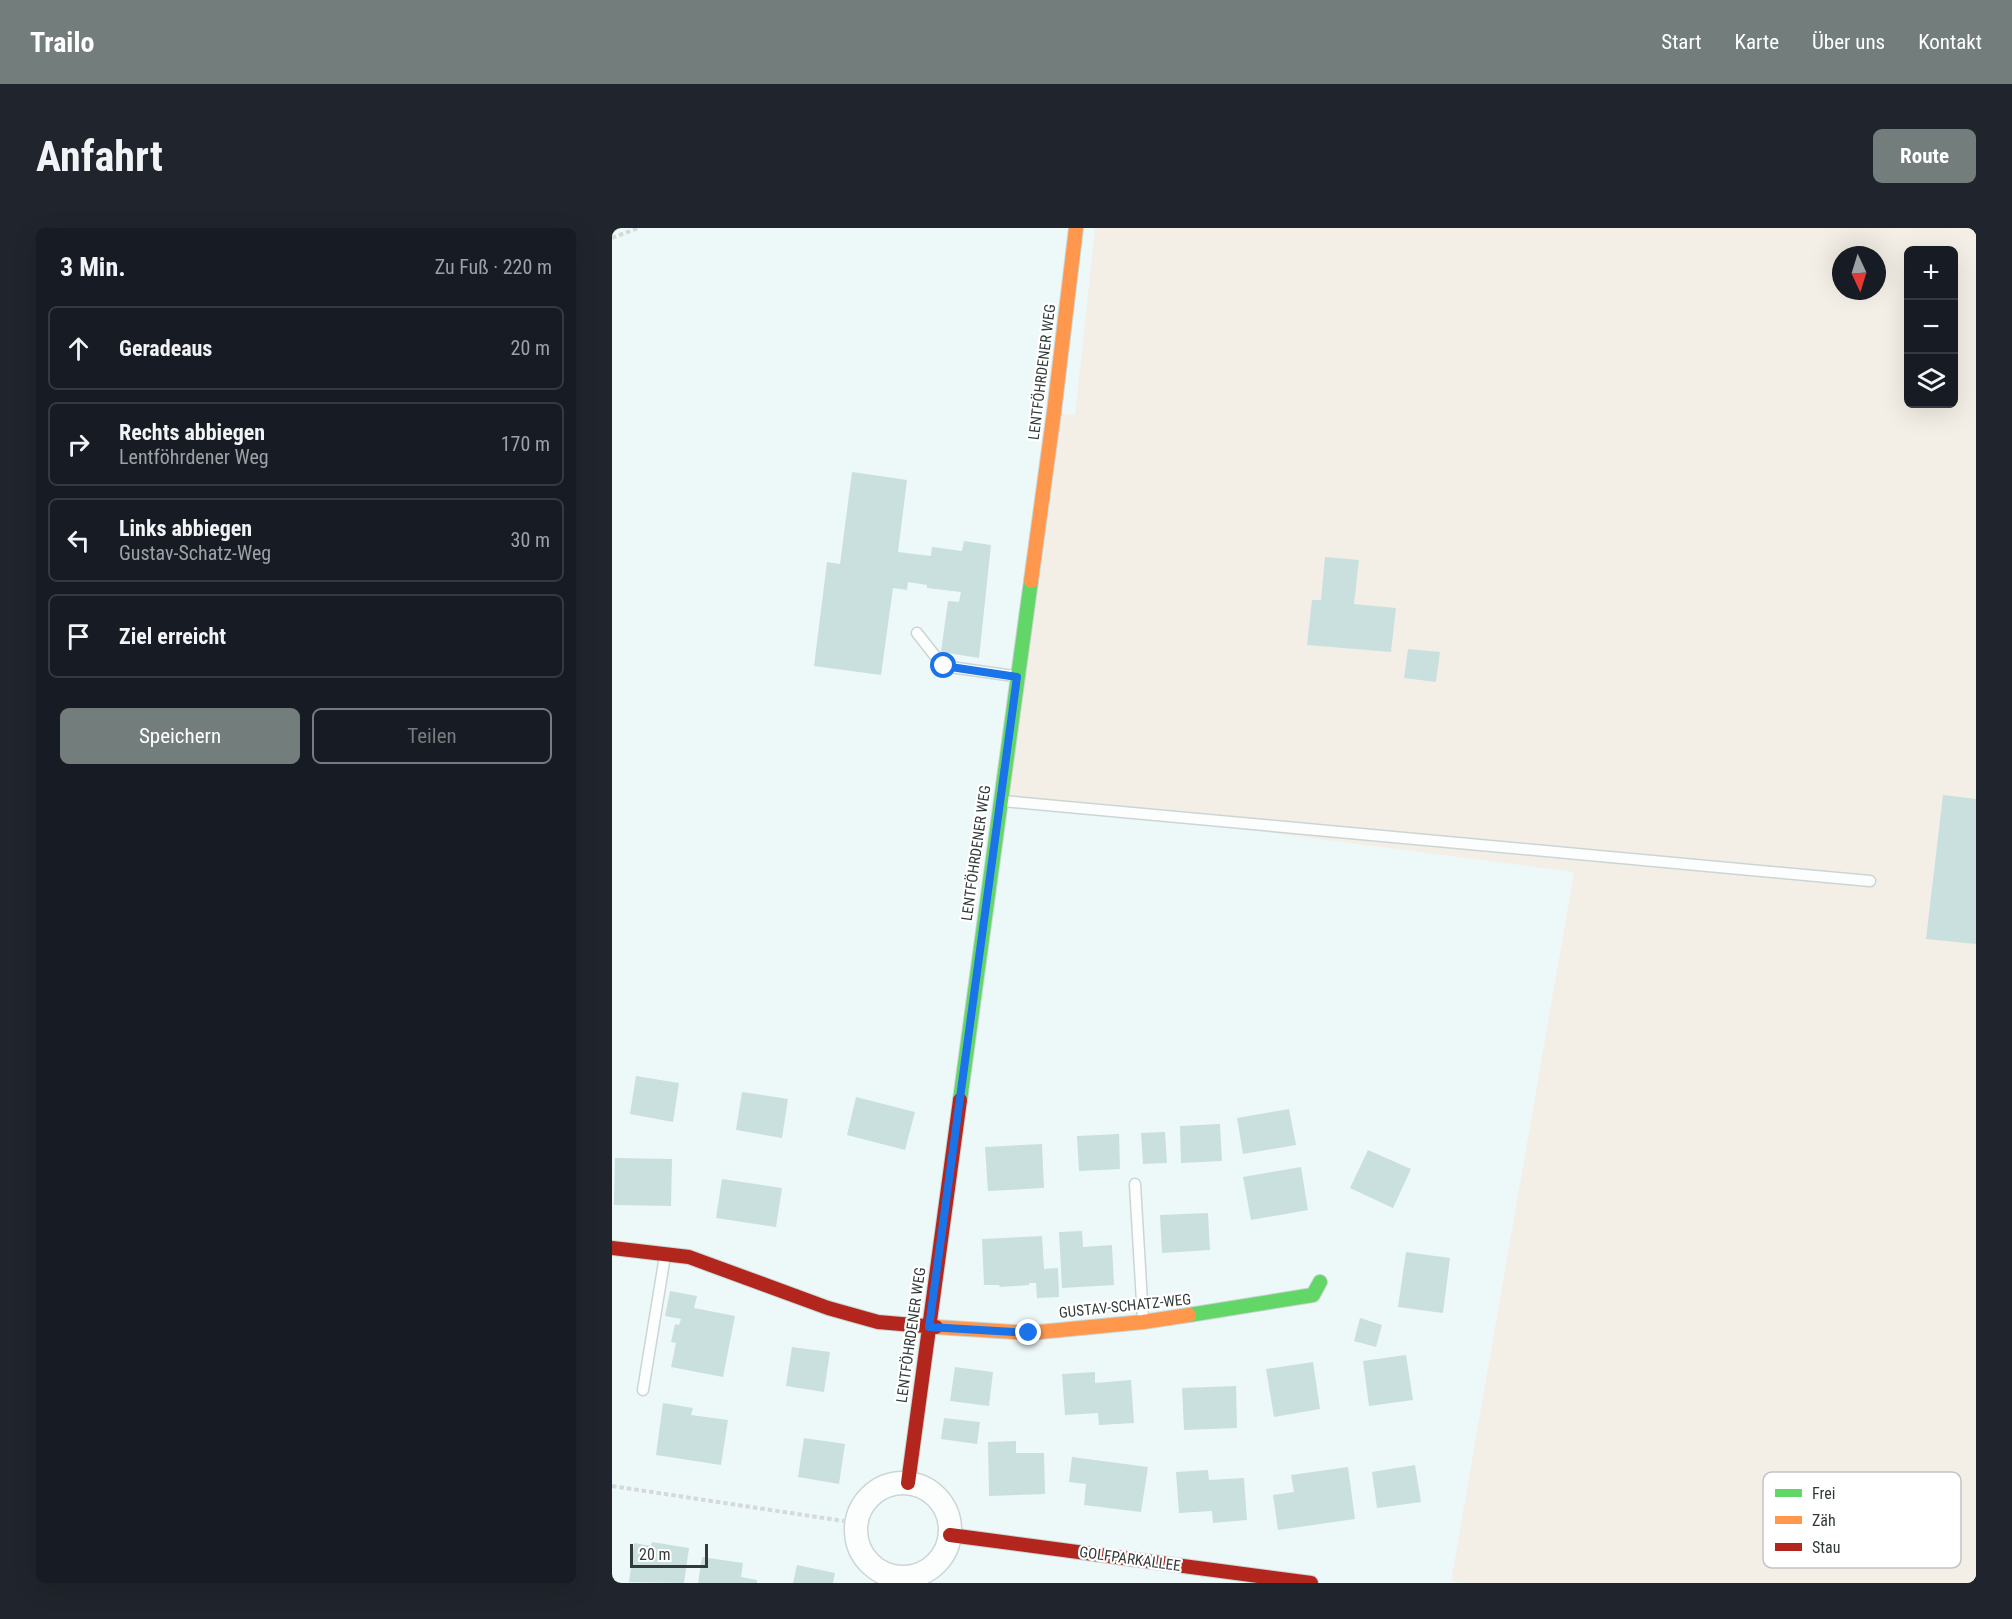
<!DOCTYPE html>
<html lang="de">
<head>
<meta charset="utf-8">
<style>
  :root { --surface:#171b24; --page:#20242c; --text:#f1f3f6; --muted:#9ea1a6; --line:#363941; --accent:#737e7c }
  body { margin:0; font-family:"Roboto Condensed",sans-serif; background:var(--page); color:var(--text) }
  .controls { position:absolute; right:18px; top:18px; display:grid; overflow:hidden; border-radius:9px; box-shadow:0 6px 24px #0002 }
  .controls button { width:54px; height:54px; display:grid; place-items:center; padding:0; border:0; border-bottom:2px solid var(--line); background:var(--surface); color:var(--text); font:30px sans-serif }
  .compass { position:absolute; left:1220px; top:18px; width:54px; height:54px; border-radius:50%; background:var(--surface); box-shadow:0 6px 24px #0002; rotate:176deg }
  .scale { position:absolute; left:18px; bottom:15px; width:78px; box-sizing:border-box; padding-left:6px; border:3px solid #323b3a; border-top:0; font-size:16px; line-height:21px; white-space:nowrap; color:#323b3a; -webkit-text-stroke:4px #fff; paint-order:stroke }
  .stop { position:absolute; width:18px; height:18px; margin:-14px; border:4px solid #1a73e8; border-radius:50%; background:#fff }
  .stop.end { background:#1a73e8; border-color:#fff; box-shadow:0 2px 6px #0008 }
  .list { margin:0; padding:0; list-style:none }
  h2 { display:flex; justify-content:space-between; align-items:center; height:78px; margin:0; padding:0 24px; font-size:26px }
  h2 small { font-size:20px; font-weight:400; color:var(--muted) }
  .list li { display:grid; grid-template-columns:39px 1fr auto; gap:18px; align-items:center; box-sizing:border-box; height:84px; margin:0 12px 12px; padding:0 12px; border:2px solid var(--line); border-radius:9px }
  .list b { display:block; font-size:22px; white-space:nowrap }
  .list p { margin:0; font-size:20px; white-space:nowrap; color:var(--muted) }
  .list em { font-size:20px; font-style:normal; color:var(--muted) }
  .actions { display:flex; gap:12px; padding:18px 24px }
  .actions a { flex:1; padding:14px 0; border:2px solid var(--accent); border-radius:9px; text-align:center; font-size:21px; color:var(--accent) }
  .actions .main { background:var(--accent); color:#fff }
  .icon { flex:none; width:33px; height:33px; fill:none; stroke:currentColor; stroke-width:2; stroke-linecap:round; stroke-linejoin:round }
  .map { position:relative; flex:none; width:1364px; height:1355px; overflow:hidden; border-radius:9px }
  header { display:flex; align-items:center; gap:36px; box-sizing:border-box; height:84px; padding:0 30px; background:var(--accent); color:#fff }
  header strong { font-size:28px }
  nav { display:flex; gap:33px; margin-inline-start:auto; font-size:21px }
  .intro { display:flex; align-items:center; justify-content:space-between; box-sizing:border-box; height:144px; padding:0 36px }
  h1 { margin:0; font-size:42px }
  .button { padding:15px 27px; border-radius:9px; background:var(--accent); color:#fff; font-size:21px; font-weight:700 }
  main { display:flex; gap:36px; padding:0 36px }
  aside { flex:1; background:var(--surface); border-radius:9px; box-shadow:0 6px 24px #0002 }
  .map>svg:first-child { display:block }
  .green { fill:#f4efe6; fill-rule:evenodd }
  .building { fill:#c9e0df }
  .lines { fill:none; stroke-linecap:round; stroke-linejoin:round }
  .lane-casing { stroke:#cbd5d4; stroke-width:13 }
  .street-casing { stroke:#cbd5d4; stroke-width:25 }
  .fast-casing { stroke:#cbd5d4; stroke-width:16 }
  .slow-casing { stroke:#cbd5d4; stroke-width:16 }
  .jam-casing { stroke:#cbd5d4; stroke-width:16 }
  .path { stroke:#d5d9d9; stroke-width:4; stroke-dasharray:4.5 3; stroke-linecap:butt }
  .lane { stroke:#fcfefe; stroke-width:10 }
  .street { stroke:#fcfefe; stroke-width:22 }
  .fast { stroke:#63d668; stroke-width:14 }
  .slow { stroke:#ff974d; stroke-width:14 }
  .jam { stroke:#b3261e; stroke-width:14 }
  .route { stroke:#1a73e8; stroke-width:8 }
  .labels { text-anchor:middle; stroke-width:4.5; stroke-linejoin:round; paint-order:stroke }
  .street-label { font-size:15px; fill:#323b3a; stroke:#fff }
  .key { fill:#fff; stroke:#c2c4c4; stroke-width:1.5 }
  .key-label { font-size:16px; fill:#323b3a }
</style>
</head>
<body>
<header>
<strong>Trailo</strong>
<nav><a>Start</a><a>Karte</a><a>Über uns</a><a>Kontakt</a></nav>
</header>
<div class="intro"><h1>Anfahrt</h1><a class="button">Route</a></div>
<main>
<aside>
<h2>3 Min.<small>Zu Fuß · 220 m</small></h2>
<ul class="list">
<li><svg class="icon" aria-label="ahead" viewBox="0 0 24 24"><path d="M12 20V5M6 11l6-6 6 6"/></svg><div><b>Geradeaus</b></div><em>20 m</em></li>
<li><svg class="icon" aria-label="right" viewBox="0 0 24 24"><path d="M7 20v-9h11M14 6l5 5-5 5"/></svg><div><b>Rechts abbiegen</b><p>Lentföhrdener Weg</p></div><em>170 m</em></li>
<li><svg class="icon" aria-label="left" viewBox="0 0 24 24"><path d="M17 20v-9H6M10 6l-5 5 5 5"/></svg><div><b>Links abbiegen</b><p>Gustav-Schatz-Weg</p></div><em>30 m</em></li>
<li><svg class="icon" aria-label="arrive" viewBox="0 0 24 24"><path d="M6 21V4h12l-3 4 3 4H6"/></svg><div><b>Ziel erreicht</b></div></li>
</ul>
<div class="actions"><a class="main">Speichern</a><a>Teilen</a></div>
</aside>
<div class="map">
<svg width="1364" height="1355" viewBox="0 0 1364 1355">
  <rect width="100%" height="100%" fill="#edf9f8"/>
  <!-- green -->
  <path class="green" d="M483 0H1364V1355H857L839 1353 962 644 388 570 442 184 463 187ZM1296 22H1342V176H1296ZM1229 27H1265V63H1229Z"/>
  <!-- building -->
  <path class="building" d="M240 244 295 252 286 324 319 328 320 319 350 323 352 313 379 317 367 430 329 424 336 373 347 374 349 364 315 360V357L296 354 295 362 281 360 269 447 202 438 215 334 228 336Z
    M713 329 747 332 742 376 784 380 779 424 695 417 700 372H709Z
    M796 421 828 424 824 454 792 450Z
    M1331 567 1364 571V716L1314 711Z
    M24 848 67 855 61 894 18 886Z
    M130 864 176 871 170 910 124 902Z
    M244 869 303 884 293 922 235 907Z
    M677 881 684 917 631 926 625 890Z
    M608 896 610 933 569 935 568 898Z
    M553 904 555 935 531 936 529 905Z
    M507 906 508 941 467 943 465 908Z
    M430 916 432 960 376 963 373 919Z
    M756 922 799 941 781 980 738 960Z
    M3 930 60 931 59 978 2 977Z
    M689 939 696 982 639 992 631 949Z
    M110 951 170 960 164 999 104 990Z
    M596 985 598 1022 550 1025 548 987Z
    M470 1003 471 1019 500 1017 502 1057 450 1060 447 1004Z
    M430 1008 432 1041 446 1040 447 1069 425 1070 424 1055H417V1057L388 1059 387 1057H372L370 1011Z
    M794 1024 838 1030 831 1085 786 1079Z
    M58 1063 85 1068 82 1080 123 1088 111 1149 59 1139 64 1115 59 1114 63 1096 67 1097 69 1091 53 1088Z
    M748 1090 770 1097 764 1119 742 1113Z
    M180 1119 218 1124 212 1164 174 1158Z
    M794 1127 801 1172 757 1178 751 1133Z
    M701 1134 708 1181 662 1189 654 1141Z
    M343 1139 381 1144 377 1178 338 1173Z
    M483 1144V1155L519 1152 522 1195 487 1197 486 1185 453 1187 450 1146Z
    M624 1158 625 1200 572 1202 570 1160Z
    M51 1175 81 1180 79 1187 116 1192 109 1237 44 1227Z
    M332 1190 368 1194 365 1216 329 1211Z
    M192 1210 233 1216 227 1256 186 1249Z
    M404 1213V1225H432L433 1266 377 1268 376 1214Z
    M460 1229 536 1239 529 1284 472 1277 474 1256 457 1254Z
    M803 1237 809 1274 765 1280 760 1244Z
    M736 1239 743 1291 666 1302 661 1267 682 1264 679 1247Z
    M596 1242 597 1252 632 1250 635 1292 601 1295 600 1283 567 1285 564 1244Z
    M40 1314 77 1320 72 1355 17 1354 22 1315 39 1318Z
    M90 1329 131 1335 129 1349 145 1352V1355H86Z
    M185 1337 223 1345 221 1355H181Z"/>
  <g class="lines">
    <defs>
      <path id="lane" d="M305 405 331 438 402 448
        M391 573 1258 653
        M523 956 531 1091
        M31 1162 53 1028"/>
      <path id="street" d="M244 1302a47 47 0 1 1 94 0a47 47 0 1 1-94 0Z"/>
      <path id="fast" d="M348 872 419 353
        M577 1087 701 1067 708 1054"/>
      <path id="slow" d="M419 353 442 184 464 0
        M324 1099 417 1105 531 1094 577 1087"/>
      <path id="jam" d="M0 1020 77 1029 216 1080 266 1094 324 1099
        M296 1255 348 872
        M338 1307 699 1355"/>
    </defs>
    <!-- lane casing -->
    <use href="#lane" class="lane-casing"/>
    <!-- street casing -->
    <use href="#street" class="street-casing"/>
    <!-- fast casing -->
    <use href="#fast" class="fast-casing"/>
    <!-- slow casing -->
    <use href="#slow" class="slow-casing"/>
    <!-- jam casing -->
    <use href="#jam" class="jam-casing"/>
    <!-- path -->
    <path class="path" d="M0 10 26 0
      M0 1258 245 1295"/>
    <!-- lane -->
    <use href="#lane" class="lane"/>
    <!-- street -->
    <use href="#street" class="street"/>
    <!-- fast -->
    <use href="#fast" class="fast"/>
    <!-- slow -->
    <use href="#slow" class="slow"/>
    <!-- jam -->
    <use href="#jam" class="jam"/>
  </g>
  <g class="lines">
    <!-- route -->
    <path class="route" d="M332 438 405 449 317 1099 417 1105"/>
  </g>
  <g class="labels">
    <!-- street labels -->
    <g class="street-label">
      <text transform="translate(430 144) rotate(-83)" y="5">LENTFÖHRDENER WEG</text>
      <text transform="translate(364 625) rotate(-82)" y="5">LENTFÖHRDENER WEG</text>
      <text transform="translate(513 1078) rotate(-6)" y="5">GUSTAV-SCHATZ-WEG</text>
      <text transform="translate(299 1107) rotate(-82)" y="5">LENTFÖHRDENER WEG</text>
      <text transform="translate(518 1331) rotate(8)" y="5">GOLFPARKALLEE</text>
    </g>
  </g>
  <!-- legend -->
  <rect x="1151" y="1244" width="198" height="96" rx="9" class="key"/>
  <rect x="1163" y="1261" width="27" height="8" fill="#63d668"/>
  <rect x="1163" y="1288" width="27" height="8" fill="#ff974d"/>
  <rect x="1163" y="1315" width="27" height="8" fill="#b3261e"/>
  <g class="key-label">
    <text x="1200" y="1271">Frei</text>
    <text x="1200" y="1298">Zäh</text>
    <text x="1200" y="1325">Stau</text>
  </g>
</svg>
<div class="controls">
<button>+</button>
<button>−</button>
<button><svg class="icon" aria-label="layers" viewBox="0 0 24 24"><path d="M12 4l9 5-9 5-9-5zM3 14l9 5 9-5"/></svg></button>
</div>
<svg class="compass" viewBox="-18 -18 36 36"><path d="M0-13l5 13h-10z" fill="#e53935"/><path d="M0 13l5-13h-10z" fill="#9ea1a6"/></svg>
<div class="scale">20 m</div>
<div class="stop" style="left:332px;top:438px"></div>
<div class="stop end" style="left:417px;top:1105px"></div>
</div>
</main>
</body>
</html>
